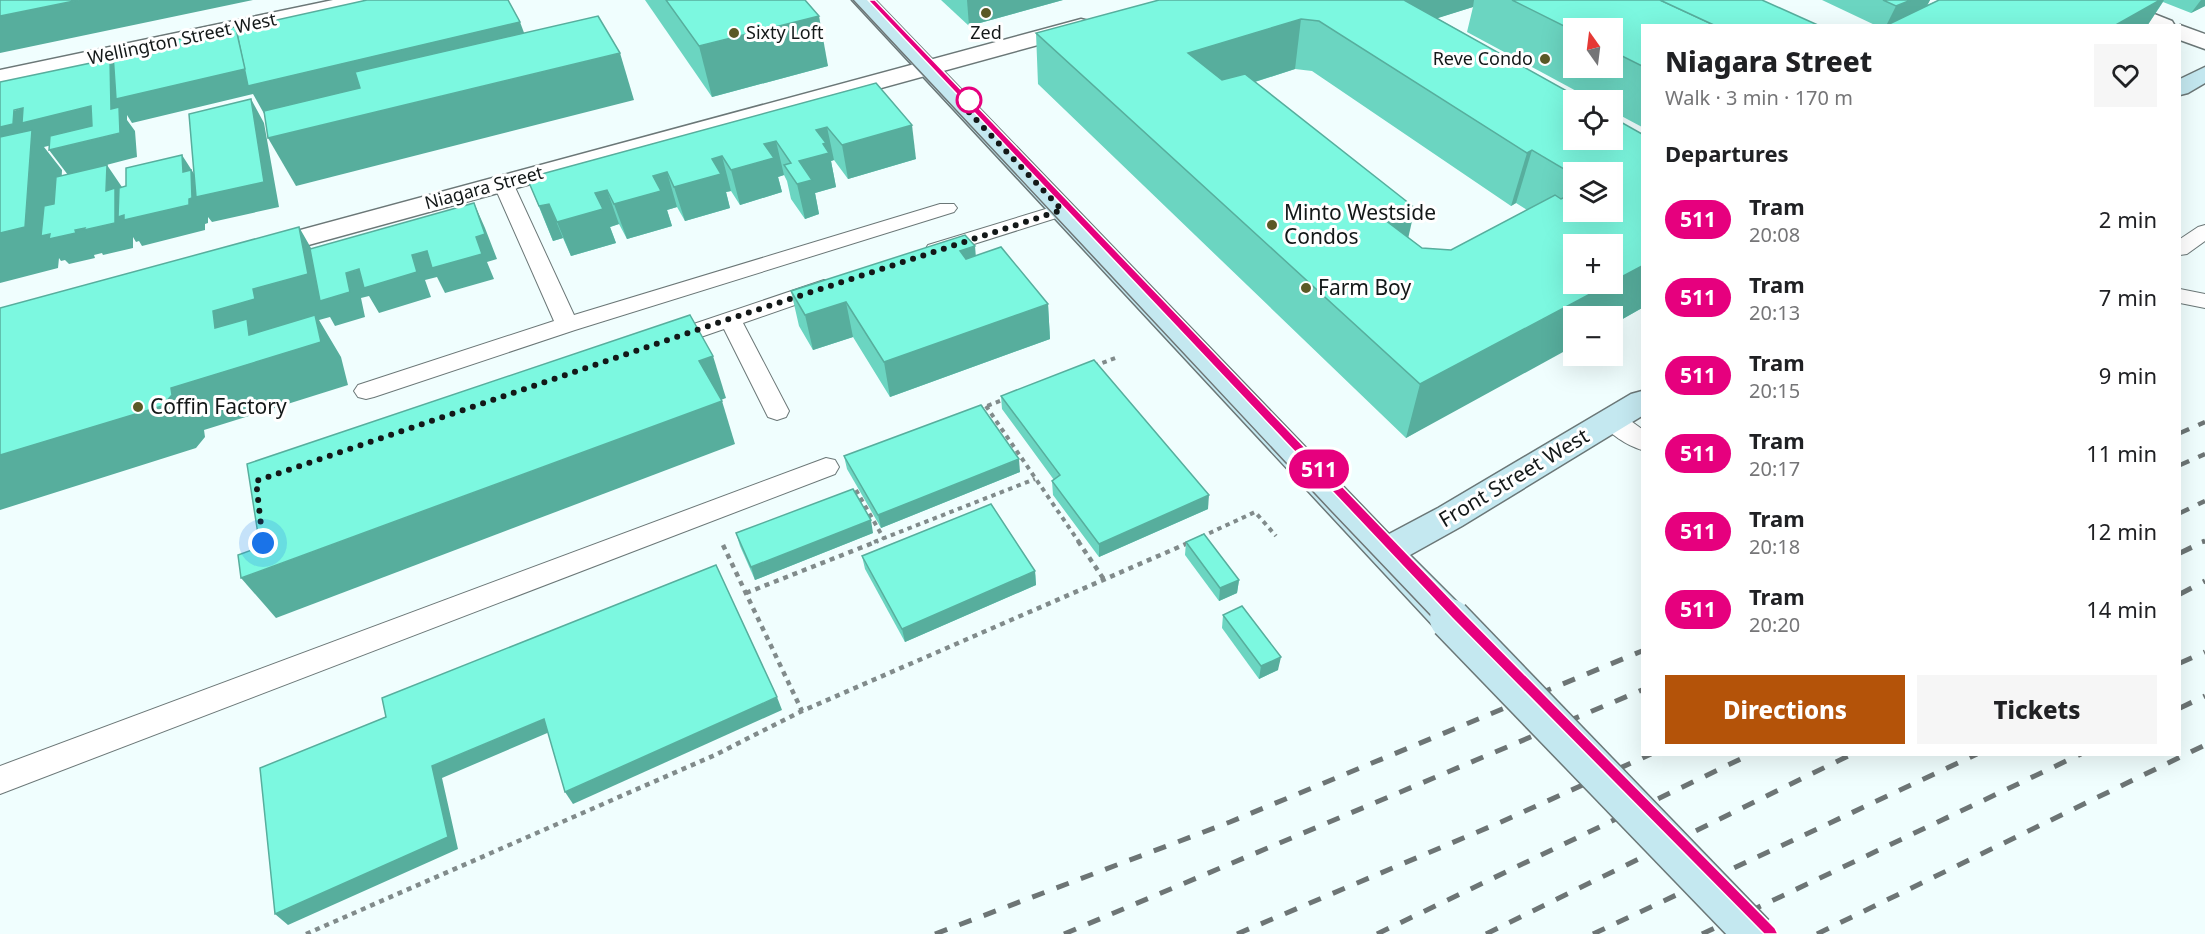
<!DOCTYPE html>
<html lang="en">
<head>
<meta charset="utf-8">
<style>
	:root { --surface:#fff; --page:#f6f6f6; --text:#202124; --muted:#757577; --accent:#b45309 }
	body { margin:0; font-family:"Noto Sans",sans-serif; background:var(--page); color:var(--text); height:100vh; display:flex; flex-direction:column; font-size:22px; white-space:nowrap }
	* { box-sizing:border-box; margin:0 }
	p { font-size:20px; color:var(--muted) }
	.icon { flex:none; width:33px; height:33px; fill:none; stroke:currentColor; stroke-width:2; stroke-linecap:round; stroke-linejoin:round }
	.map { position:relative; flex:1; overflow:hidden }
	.details { position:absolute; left:1641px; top:24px; width:540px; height:732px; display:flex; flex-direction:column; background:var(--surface); border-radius:0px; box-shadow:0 6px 24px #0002 }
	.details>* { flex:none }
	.badge { padding:0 12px; border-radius:20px; font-size:21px; line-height:39px }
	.needle { width:39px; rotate:346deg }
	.tools { position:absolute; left:1563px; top:18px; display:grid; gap:12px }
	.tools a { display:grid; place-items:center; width:60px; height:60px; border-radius:0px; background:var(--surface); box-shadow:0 6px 24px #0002; font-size:30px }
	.you { position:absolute; width:30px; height:30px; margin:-15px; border:4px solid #fff; border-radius:50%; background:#1a73e8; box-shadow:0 0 0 9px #1a73e833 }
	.map>.badge { position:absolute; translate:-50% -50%; box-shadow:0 0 0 3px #fff }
	h2 { padding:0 24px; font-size:22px; line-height:54px }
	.round { display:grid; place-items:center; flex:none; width:63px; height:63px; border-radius:0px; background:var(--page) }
	.headline { display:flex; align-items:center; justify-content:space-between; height:102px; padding:0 24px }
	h1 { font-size:28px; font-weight:800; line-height:45px }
	.primary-button { display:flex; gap:12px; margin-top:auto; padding:12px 24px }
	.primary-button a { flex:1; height:69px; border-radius:0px; background:var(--accent); color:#fff; font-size:24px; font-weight:800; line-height:69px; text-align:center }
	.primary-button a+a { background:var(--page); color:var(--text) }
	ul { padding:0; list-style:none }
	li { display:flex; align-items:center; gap:18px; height:78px; padding:0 24px }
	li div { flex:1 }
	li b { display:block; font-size:22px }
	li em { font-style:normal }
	li .badge { min-width:66px; font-weight:700; text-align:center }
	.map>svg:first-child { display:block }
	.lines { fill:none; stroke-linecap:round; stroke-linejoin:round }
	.service-casing { stroke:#6b7777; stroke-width:2 }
	.minor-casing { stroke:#6b7777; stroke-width:3 }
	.tertiary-casing { stroke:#6b7777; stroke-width:3 }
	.secondary-casing { stroke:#6b7777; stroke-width:3 }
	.path-far1 { stroke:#818b8b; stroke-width:4; stroke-dasharray:4.5 4.5; stroke-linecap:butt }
	.path { stroke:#818b8b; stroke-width:4.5; stroke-dasharray:5 5; stroke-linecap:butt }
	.service { fill:#fff; fill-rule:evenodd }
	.minor { fill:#fff; fill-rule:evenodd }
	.tertiary { fill:#fff; fill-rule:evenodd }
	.secondary { fill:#c4e8f0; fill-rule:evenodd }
	.tram { stroke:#6d7575; stroke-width:1.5 }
	.rail-far1 { stroke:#6d7575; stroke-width:4.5; stroke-dasharray:10 10; stroke-linecap:butt }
	.rail { stroke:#6d7575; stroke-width:5; stroke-dasharray:13 13; stroke-linecap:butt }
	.secondary-bridge-casing { stroke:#6b7777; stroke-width:43; stroke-linecap:butt }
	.secondary-bridge { stroke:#c4e8f0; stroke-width:40 }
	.wall { fill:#6bd5c1; fill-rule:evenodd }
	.shaded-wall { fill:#57ae9d }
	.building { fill:#7cf8e0; stroke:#57ae9d; stroke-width:1.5; fill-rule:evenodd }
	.line { fill:#e6007e; stroke:#fff; stroke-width:1.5 }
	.walk { stroke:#131818; stroke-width:6; stroke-dasharray:0 10.8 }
	.poi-dot { fill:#5b5926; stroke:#fff; stroke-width:2 }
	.stop-dot { fill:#fff; stroke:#e6007e; stroke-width:3 }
	.labels { text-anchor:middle; stroke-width:6; stroke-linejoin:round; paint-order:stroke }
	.far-poi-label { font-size:18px; fill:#131818; stroke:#fff; text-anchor:start }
	.far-street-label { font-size:18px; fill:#131818; stroke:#fff }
	.poi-label { font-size:21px; fill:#131818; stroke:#fff; text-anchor:start }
	.street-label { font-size:21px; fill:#131818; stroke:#fff }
</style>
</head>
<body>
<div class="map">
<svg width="2205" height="934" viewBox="0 0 2205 934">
	<rect width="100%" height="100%" fill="#f0fefe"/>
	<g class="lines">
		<defs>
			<g id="service">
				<path d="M 503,177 L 510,179 L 513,183 L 574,315 L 940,204 L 954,204 L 957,208 L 954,212 L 575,330 L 374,397 L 366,399 L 358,397 L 354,391 L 358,385 L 554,321 L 493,183 L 496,179 Z"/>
				<path d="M 1062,204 L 1069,206 L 1072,210 L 1069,214 L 936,256 L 928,255 L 925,250 L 928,245 Z"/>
				<path d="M 2205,225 L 2205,241 L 2187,254 L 2180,255 L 2180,239 L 2198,227 Z"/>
				<path d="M 824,280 L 832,282 L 835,287 L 832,292 L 743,323 L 789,411 L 786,417 L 777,420 L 768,417 L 724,329 L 666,349 L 658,346 L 654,341 L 658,336 Z"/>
				<path d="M 2180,289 L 2205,294 L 2205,308 L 2180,303 Z"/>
				<path d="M 1612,411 L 1621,414 L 1642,429 L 1642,450 C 1628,446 1607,433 1600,420 L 1603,414 Z"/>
				<path d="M 826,458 L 835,460 L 839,467 L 835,474 L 0,794 L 0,766 Z"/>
			</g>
			<g id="minor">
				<path d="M 333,0 L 374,0 L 370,4 L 363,6 L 0,84 L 0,70 Z"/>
				<path d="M 1081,19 L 1089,21 L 1092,26 L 1089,31 L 272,255 L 262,257 L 252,255 L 248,249 L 252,243 Z"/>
			</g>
			<g id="tertiary">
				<path d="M 2090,0 L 2119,0 L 2172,21 L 2175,26 L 2144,26 L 2094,4 Z"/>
				<path d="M 2180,25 L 2205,34 L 2205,49 L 2180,40 Z"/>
			</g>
			<g id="secondary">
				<path d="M 852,0 L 875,0 L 1389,534 L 1438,508 L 1631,394 L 1642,391 L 1642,416 L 1462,526 L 1410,555 L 1463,608 L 1468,619 L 1463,630 L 1450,634 L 1437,630 Z"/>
				<path d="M 2205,67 L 2205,83 L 2188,93 L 2180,95 L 2180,79 Z"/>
			</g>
		</defs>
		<!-- service casing -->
		<use href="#service" class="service-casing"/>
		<!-- minor casing -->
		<use href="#minor" class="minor-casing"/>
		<!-- tertiary casing -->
		<use href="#tertiary" class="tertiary-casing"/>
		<!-- secondary casing -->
		<use href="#secondary" class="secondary-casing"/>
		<!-- path-far1 -->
		<g class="path-far1">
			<path d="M 1094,366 L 1118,357"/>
			<path d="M 986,406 L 1079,542"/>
			<path d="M 979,409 L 1005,399"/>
			<path d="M 856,490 L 884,539"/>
			<path d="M 1201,537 L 1255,512 L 1276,536"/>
			<path d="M 874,542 L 1035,479"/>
		</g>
		<!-- path -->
		<g class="path">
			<path d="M 1078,541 L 1105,581"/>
			<path d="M 723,545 L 802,711"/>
			<path d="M 746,593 L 878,541"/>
			<path d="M 306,934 L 715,755 L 802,711 L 1188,543"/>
		</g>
		<!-- service -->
		<use href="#service" class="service"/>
		<!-- minor -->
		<use href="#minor" class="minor"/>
		<!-- tertiary -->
		<use href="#tertiary" class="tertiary"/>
		<!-- secondary -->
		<use href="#secondary" class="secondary"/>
		<!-- tram -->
		<g class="tram">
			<path d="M 853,0 L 1330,510 L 1734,934"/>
			<path d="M 872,0 L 1457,615 L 1770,934"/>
		</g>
		<!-- rail-far1 -->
		<g class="rail-far1">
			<path d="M 2180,433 L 2205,422"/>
			<path d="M 2180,465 L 2205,454"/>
			<path d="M 2180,513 L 2205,501"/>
			<path d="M 2202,542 L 2205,541"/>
		</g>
		<!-- rail -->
		<g class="rail">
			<path d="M 2180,553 L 2205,541"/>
			<path d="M 2180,594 L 2205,581"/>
			<path d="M 2180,663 L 2205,652"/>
			<path d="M 2180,708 L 2205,696"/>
			<path d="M 935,934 L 1230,822 L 1642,651"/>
			<path d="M 1064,934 L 1642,690"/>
			<path d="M 1237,934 L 1501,822 L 1651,754"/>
			<path d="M 1377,934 L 1751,754"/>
			<path d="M 1486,934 L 1852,754"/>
			<path d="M 1593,934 L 1977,754"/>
			<path d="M 1702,934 L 2081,754"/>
			<path d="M 1817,934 L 2205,745"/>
		</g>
		<defs>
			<path id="secondary-bridge" d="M 1450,619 L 1754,934"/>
		</defs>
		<!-- secondary-bridge casing -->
		<use href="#secondary-bridge" class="secondary-bridge-casing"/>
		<!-- secondary-bridge -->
		<use href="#secondary-bridge" class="secondary-bridge"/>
	</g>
	<!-- wall -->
	<g class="wall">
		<path d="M 645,0 L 805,0 L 828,66 L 712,97 Z"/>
		<path d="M 941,0 L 1063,0 L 969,26 Z"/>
		<path d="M 1159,0 L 1762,0 L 1642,26 L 1642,127 L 1612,111 L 1612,100 L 1593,100 L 1467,32 L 1473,7 L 1437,18 L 1642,134 L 1642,308 L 1612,325 L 1612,316 L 1406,438 L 1038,84 L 1036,33 ZM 1574,28 L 1612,28 L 1612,68 L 1574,68 ZM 1295,69 L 1312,71 L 1511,206 L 1516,203 L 1527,210 L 1451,250 L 1422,248 L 1408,237 L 1255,82 ZM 1574,172 L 1612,172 L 1574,212 Z"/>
		<path d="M 1822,0 L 1930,0 L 1927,5 L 1939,0 L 2205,0 L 2205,6 L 2191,13 L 2163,2 L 2147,26 L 1877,26 Z"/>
		<path d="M 876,83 L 916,159 L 848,179 L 834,160 L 831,161 L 836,187 L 815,193 L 819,214 L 805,219 L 791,199 L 787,181 L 784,175 L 778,177 L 782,192 L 740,205 L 731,191 L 726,192 L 730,208 L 685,221 L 677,207 L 667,210 L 672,226 L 627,239 L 619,224 L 610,227 L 616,243 L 571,256 L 563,238 L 553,241 L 527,178 Z"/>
		<path d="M 975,256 L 1048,304 L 1050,339 L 890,397 L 853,337 L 813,350 L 799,326 L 791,291 Z"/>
		<path d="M 1001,396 L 1208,509 L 1099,557 L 1053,495 L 1052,481 L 1054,480 L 1002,409 Z"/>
		<path d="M 844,456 L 1020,472 L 881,528 L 847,469 Z"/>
		<path d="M 736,533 L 873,533 L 755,580 L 740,546 Z"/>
		<path d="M 1186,542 L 1239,580 L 1237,593 L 1219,601 L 1185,555 Z"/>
		<path d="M 862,556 L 1035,571 L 1036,585 L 905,642 L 865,569 Z"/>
		<path d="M 1223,615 L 1278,670 L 1259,679 L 1222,628 Z"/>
	</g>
	<!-- shaded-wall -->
	<g class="shaded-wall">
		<path d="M 79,0 L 253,0 L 0,53 L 0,16 Z"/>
		<path d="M 967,0 L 1063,0 L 969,26 Z"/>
		<path d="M 1381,0 L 1474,0 L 1473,7 L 1375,38 Z"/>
		<path d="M 1911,0 L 1930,0 L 1923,14 L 1886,26 L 1896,6 Z"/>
		<path d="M 2160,0 L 2164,0 L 2147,26 L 2114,26 Z"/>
		<path d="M 2201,0 L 2205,0 L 2205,6 L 2191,13 Z"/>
		<path d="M 819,16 L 828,66 L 712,97 L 699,46 Z"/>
		<path d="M 1301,19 L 1295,69 L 1185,104 L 1188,53 Z"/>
		<path d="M 520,22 L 532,54 L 267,119 L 253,94 L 132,123 L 127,115 L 127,120 L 135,131 L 137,157 L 68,175 L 49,150 L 120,133 L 111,109 L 110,59 L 126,82 L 239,26 L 252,50 Z"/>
		<path d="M 620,53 L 634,100 L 296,186 L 268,138 Z"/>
		<path d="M 251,99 L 264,123 L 279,207 L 212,222 L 208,217 L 208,223 L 205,224 L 205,230 L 142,246 L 139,241 L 136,242 L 133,237 L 133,248 L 103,255 L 102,253 L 94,255 L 95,258 L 69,264 L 65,260 L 61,261 L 59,258 L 58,268 L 0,283 L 0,115 L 23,108 L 91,106 L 108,131 L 44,147 L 62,170 L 59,237 L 75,230 L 106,191 L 107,165 L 124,190 L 183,172 L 182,155 L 198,180 Z"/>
		<path d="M 912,125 L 916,159 L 848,179 L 842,145 Z"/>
		<path d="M 827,127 L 834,160 L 831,161 L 836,187 L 815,193 L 819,214 L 805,219 L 797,184 L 799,161 L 816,130 Z"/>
		<path d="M 776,141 L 784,175 L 778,177 L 782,192 L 740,205 L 731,170 L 764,144 Z"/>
		<path d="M 1532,150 L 1516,203 L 1511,206 L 1527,153 Z"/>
		<path d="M 722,156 L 731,191 L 726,192 L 730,208 L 685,221 L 674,187 L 712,159 Z"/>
		<path d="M 667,172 L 677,207 L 667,210 L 672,226 L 627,239 L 614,204 L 653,176 Z"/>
		<path d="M 607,190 L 619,224 L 610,227 L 616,243 L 571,256 L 557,222 L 595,193 Z"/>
		<path d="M 474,203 L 485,228 L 497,259 L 487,262 L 494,279 L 445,293 L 437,277 L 425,280 L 431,297 L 379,313 L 369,296 L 361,298 L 365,317 L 335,326 L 330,317 L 319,320 L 341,357 L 348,385 L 204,430 L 205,437 L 196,448 L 0,510 L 0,455 L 171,388 L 215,328 L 213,311 L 253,289 L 299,227 L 323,269 L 346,273 L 476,237 Z"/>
		<path d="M 549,204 L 563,238 L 553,241 L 539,206 Z"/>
		<path d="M 1415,208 L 1403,261 L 1385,220 Z"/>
		<path d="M 975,246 L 978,281 L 960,251 Z"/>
		<path d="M 1642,266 L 1642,308 L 1612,325 L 1612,316 L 1574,316 L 1574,346 L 1406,438 L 1420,384 L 1609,284 L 1612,284 L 1612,282 Z"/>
		<path d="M 846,302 L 853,337 L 813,350 L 805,315 Z"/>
		<path d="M 1048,304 L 1050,339 L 890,397 L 884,362 Z"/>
		<path d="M 713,356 L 726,398 L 713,403 L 699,361 Z"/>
		<path d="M 722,401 L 735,444 L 276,618 L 241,578 Z"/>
		<path d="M 1019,459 L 1020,472 L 881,528 L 878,515 Z"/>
		<path d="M 1209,495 L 1208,509 L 1099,557 L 1099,544 Z"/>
		<path d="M 871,520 L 873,533 L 755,580 L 751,567 Z"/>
		<path d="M 1035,571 L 1036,585 L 905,642 L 902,629 Z"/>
		<path d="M 1239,580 L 1237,593 L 1219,601 L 1220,588 Z"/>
		<path d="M 1281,657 L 1278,670 L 1259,679 L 1261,666 Z"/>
		<path d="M 777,697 L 782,710 L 573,804 L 565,792 Z"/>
		<path d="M 544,719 L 552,731 L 442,778 L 458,849 L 288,925 L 275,914 L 432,766 Z"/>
	</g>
	<!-- building -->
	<g class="building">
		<path d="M 0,0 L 79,0 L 0,16 Z"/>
		<path d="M 367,0 L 508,0 L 520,22 L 248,86 L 236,29 Z"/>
		<path d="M 666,0 L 805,0 L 819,16 L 699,46 Z"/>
		<path d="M 1159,0 L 1404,0 L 1583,100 L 1574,100 L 1574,140 L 1612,140 L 1612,117 L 1642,134 L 1642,266 L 1612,282 L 1612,244 L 1574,244 L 1574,284 L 1609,284 L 1420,384 L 1036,33 ZM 1301,19 L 1319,21 L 1527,153 L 1532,150 L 1574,175 L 1574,172 L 1612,172 L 1612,212 L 1574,212 L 1574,193 L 1561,199 L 1555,195 L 1451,250 L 1422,248 L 1385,220 L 1415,208 L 1245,74 L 1222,80 L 1188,53 Z"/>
		<path d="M 1512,0 L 1660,0 L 1716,26 L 1642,26 L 1642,66 L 1612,51 L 1612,28 L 1574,28 L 1574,31 Z"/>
		<path d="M 1660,0 L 1762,0 L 1820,26 L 1716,26 Z"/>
		<path d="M 1883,0 L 1911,0 L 1896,6 Z"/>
		<path d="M 1939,0 L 2160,0 L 2114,26 L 1885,26 Z"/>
		<path d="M 598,16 L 620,53 L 268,138 L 264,111 L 360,88 L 355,72 Z"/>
		<path d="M 239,26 L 239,28 L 236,29 L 245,69 L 116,99 L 113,54 Z"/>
		<path d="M 110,59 L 111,109 L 119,107 L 120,133 L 49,150 L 50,136 L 92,126 L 91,106 L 22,123 L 23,108 L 14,110 L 13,124 L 0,127 L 0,82 Z"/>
		<path d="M 876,83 L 912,125 L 842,145 L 827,127 L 816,130 L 826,143 L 823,144 L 829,153 L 799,161 L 812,180 L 797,184 L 784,165 L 791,163 L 776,141 L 764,144 L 774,158 L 731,170 L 722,156 L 712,159 L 721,174 L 674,187 L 667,172 L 653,176 L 661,191 L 614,204 L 607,190 L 595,193 L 603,209 L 557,222 L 549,204 L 539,206 L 527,178 Z"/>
		<path d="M 251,99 L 264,182 L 196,197 L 189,114 Z"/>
		<path d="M 32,130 L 25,227 L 0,233 L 0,137 Z"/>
		<path d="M 182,155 L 183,172 L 191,170 L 192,198 L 189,199 L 189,205 L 124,220 L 124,215 L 118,217 L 119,188 L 126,186 L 126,168 Z"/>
		<path d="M 107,165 L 106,191 L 115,188 L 115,223 L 84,230 L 85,228 L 75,230 L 76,233 L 49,239 L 50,234 L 41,236 L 44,206 L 54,204 L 56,177 Z"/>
		<path d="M 474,203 L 485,234 L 476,237 L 482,254 L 432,268 L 427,251 L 412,255 L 417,272 L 364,288 L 359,269 L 346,273 L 350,292 L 320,301 L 310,249 Z"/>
		<path d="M 299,227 L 308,274 L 253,289 L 255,299 L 213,311 L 215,328 L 247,319 L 249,335 L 315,315 L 321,342 L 171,388 L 172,395 L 162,406 L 0,455 L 0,308 Z"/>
		<path d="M 965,235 L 975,246 L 960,251 L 966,259 L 1001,247 L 1048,304 L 884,362 L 846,302 L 805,315 L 791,291 Z"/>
		<path d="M 690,315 L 713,356 L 699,361 L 722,401 L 241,578 L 238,555 L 260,547 L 247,464 Z"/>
		<path d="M 1094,360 L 1209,495 L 1099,544 L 1052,481 L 1060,475 L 1001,396 Z"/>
		<path d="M 981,405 L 1019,459 L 878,515 L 844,456 Z"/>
		<path d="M 853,489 L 871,520 L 751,567 L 736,533 Z"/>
		<path d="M 991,504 L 1035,571 L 902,629 L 862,556 Z"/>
		<path d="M 1204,534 L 1239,580 L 1220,588 L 1186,542 Z"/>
		<path d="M 716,565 L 777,697 L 565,792 L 544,719 L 432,766 L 448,837 L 275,914 L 260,768 L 386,717 L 382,698 Z"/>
		<path d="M 1242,606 L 1281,657 L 1261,666 L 1223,615 Z"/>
	</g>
	<!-- line -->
	<path class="line" d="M 868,0 L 875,0 L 1462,611 L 1775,928 L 1778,934 L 1764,934 L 1452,618 Z"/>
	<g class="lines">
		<!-- walk -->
		<path class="walk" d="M 263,543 L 256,481 L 729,319 L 1062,210 L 965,108 L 969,100"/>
	</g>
	<!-- markers -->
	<g class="poi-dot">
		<circle cx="986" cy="13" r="6"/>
		<circle cx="734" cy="33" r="6"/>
		<circle cx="1545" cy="59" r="6"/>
		<circle cx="1272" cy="225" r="6"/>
		<circle cx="1306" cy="288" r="6"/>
		<circle cx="138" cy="407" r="6"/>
	</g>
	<circle class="stop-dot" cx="969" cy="100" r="12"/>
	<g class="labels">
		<!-- far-poi labels -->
		<g class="far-poi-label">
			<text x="746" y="39">Sixty Loft</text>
			<text x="986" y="39" text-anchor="middle">Zed</text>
			<text x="1533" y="65" text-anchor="end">Reve Condo</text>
		</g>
		<!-- far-street labels -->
		<g class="far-street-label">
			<text transform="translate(182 39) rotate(-12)" y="6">Wellington Street West</text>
			<text transform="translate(484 188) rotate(-15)" y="6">Niagara Street</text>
		</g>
		<!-- poi labels -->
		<g class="poi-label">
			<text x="1284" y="220">Minto Westside<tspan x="1284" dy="24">Condos</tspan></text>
			<text x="1318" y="295">Farm Boy</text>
			<text x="150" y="414">Coffin Factory</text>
		</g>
		<!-- street labels -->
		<g class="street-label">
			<text transform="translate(1514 478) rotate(-31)" y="7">Front Street West</text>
		</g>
	</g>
</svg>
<div class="tools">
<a><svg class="needle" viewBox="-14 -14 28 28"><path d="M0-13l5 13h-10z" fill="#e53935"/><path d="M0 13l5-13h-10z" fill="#757577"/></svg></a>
<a><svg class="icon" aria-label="locate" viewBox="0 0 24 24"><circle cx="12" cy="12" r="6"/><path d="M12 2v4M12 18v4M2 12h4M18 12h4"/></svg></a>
<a><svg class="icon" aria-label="layers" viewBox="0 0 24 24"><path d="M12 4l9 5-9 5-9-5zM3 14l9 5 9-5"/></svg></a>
<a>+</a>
<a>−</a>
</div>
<div class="you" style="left:263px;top:543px"></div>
<b class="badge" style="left:1319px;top:469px;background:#e6007e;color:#fff">511</b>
<section class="details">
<div class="headline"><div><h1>Niagara Street</h1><p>Walk · 3 min · 170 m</p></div><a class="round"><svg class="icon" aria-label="heart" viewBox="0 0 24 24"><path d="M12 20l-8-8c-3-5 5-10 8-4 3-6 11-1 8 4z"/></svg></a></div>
<h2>Departures</h2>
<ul>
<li><span class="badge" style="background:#e6007e;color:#fff">511</span><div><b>Tram</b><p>20:08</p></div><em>2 min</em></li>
<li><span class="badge" style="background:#e6007e;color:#fff">511</span><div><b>Tram</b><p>20:13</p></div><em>7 min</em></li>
<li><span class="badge" style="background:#e6007e;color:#fff">511</span><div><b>Tram</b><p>20:15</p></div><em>9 min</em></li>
<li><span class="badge" style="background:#e6007e;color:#fff">511</span><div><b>Tram</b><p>20:17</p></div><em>11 min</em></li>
<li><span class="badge" style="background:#e6007e;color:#fff">511</span><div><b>Tram</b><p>20:18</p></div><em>12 min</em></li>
<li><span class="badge" style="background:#e6007e;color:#fff">511</span><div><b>Tram</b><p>20:20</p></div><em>14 min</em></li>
</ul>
<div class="primary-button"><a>Directions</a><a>Tickets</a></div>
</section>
</div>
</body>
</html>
